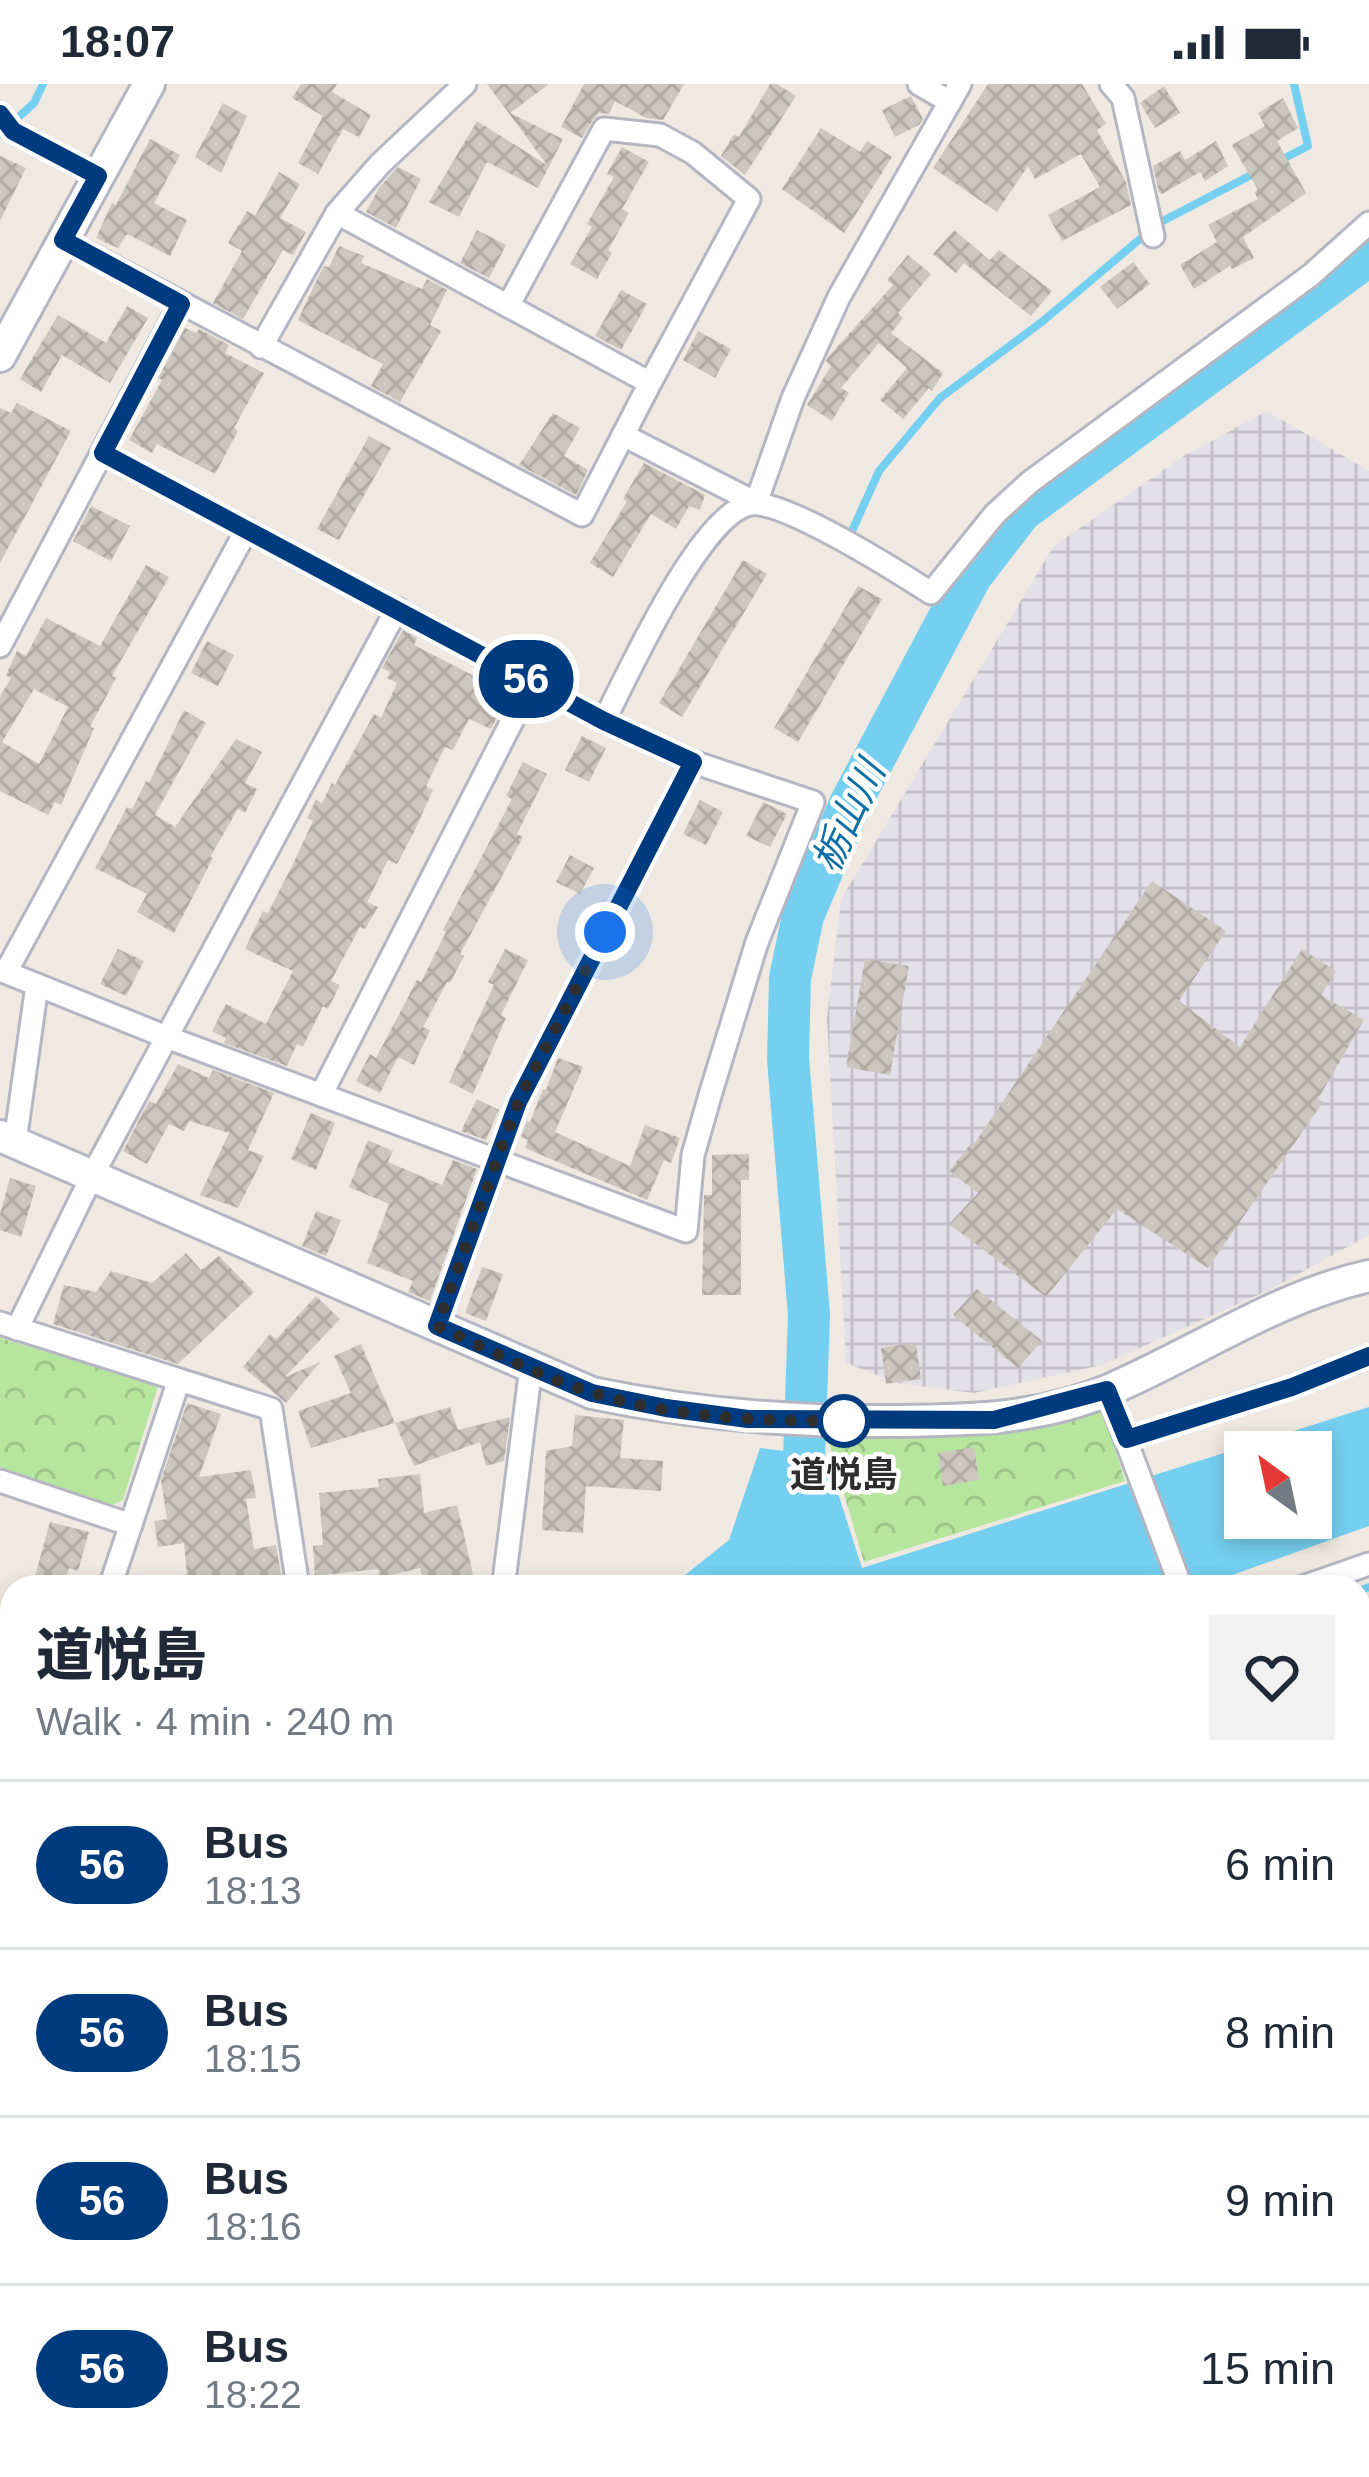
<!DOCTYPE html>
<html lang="en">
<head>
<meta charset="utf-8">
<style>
	:root { --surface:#fff; --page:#f2f2f3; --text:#1f2937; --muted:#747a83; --line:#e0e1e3 }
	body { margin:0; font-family:Arial,"Noto Sans JP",sans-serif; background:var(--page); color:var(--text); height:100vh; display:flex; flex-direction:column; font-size:45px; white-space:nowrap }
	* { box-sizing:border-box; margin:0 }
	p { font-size:39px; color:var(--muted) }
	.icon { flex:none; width:66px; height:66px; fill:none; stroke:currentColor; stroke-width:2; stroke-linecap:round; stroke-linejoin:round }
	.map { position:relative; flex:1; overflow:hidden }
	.sheet { position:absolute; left:0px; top:1491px; width:1371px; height:903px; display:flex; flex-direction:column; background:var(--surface); border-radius:36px 36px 0 0; box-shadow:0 6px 18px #0003 }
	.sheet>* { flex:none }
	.badge { padding:0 24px; border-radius:39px; font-size:42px; line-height:78px }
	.needle { width:78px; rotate:327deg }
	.fabs { position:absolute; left:1224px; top:1347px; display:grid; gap:24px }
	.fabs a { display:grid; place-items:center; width:108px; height:108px; border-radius:0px; background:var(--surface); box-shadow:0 6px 18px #0003; font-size:60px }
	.you { position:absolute; width:60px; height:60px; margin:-30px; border:9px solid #fff; border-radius:50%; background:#1a73e8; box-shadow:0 0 0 18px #1a73e833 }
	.map>.badge { position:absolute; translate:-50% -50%; box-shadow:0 0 0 6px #fff }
	.round { display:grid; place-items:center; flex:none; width:126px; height:126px; border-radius:0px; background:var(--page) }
	.summary { display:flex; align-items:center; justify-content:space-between; height:204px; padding:0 36px }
	h1 { font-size:57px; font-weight:800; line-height:90px }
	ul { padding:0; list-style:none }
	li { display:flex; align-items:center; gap:36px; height:168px; padding:0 36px; border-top:3px solid var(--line) }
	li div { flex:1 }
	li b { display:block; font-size:45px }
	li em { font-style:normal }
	li .badge { min-width:132px; font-weight:700; text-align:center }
	.status { display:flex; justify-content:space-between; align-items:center; height:84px; padding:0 60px; background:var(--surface); direction:ltr }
	.status svg { height:33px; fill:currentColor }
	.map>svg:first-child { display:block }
	.industrial { fill:url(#industrial-grid) }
	.park { fill:url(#park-crowns) }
	.water { fill:#75cff0; fill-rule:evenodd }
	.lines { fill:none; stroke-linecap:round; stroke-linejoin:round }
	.stream { stroke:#75cff0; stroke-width:8 }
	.river { stroke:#75cff0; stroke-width:42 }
	.building { fill:url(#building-cross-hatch); fill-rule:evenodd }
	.street-casing { stroke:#b4b7c1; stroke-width:27 }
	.secondary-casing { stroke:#b4b7c1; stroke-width:36 }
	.primary-casing { stroke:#c9c9c9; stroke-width:39 }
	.street { stroke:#fff; stroke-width:21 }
	.secondary { stroke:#fff; stroke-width:30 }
	.primary { stroke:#f2d163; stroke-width:33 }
	.line-casing { stroke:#fff; stroke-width:27 }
	.line { stroke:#003b80; stroke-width:18 }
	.walk { stroke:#2e2e2e; stroke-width:12; stroke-dasharray:0 21.6 }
	.stop-dot { fill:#fff; stroke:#003b80; stroke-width:6 }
	.labels { text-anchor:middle; stroke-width:9; stroke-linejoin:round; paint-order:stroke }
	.stop-label { font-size:36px; font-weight:bold; fill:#2e2e2e; stroke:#fff }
	.water-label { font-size:39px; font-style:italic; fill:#0d6fa3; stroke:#fff }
</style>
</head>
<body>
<div class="status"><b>18:07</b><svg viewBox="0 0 49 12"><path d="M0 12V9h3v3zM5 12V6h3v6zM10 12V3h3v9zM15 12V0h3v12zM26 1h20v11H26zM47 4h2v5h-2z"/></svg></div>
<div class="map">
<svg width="1369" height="2393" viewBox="0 0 1369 2393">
	<defs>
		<pattern id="industrial-grid" width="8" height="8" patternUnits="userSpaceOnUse" patternTransform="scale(3)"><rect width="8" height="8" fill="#e3e1e8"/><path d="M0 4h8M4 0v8" fill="none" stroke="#c3c1c7"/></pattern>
		<pattern id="park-crowns" width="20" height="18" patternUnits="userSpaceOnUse" patternTransform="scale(3)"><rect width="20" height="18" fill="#b6e59e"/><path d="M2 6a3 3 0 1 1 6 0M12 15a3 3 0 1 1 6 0" fill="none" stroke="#9dc588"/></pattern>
		<pattern id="building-cross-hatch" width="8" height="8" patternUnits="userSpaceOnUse" patternTransform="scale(3)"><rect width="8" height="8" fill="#cbc7bf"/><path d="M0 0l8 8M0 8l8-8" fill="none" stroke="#afaba4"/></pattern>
	</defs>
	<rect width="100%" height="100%" fill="#efe9e1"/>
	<!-- industrial -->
	<path class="industrial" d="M 1267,327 L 1369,387 L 1369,1151 L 1273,1204 L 1102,1281 L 974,1309 L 897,1299 L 846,1279 L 827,934 L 841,815 L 1054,462 L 1182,373 Z"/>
	<!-- park -->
	<g class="park">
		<path d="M 0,1254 L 158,1302 L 123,1416 L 112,1421 L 0,1383 Z"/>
		<path d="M 1102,1323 L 1125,1397 L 864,1478 L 828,1356 L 978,1351 Z"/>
	</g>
	<!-- water -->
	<path class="water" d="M 1369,1323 L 1369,1442 L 1199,1503 L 670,1503 L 729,1456 L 760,1364 L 826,1372 L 862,1484 ZM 1245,1368 L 1311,1368 L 1311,1434 L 1245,1434 Z"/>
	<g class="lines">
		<!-- stream -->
		<g class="stream">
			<path d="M 0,50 L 34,19 L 43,0"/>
			<path d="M 1279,77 L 1308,62 L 1294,0"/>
			<path d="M 852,447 L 879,387 L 940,314 L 1043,237 L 1159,139 L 1255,89"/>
			<path d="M 1359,1507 L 1369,1503"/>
			<path d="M 317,2393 L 325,2382"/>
		</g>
		<!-- river -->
		<path class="river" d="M 812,1503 L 802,1432 L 809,1231 L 788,975 L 790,894 L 803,832 L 850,720 L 971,492 L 1021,427 L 1369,171"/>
	</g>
	<!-- building -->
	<g class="building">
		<path d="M 301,0 L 337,0 L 332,8 L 371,31 L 359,53 L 343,45 L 318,90 L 298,79 L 323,32 L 292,14 Z"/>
		<path d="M 487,0 L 549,0 L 510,29 L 563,55 L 538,104 L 487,78 L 459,133 L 429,118 L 477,37 L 547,81 Z"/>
		<path d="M 584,0 L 684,0 L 663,36 L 646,34 L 615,17 L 609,30 L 599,29 L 592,37 L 582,54 L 561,43 Z"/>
		<path d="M 770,0 L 777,0 L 796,12 L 745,91 L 721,72 L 734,50 L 739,53 Z"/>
		<path d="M 988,0 L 1082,0 L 1106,40 L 1097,46 L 1126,98 L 1131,121 L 1062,157 L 1048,131 L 1100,103 L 1081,70 L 1035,95 L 1028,82 L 997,128 L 933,84 Z"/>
		<path d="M 1164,2 L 1180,29 L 1155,44 L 1140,19 Z"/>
		<path d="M 911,12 L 923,35 L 919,41 L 895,53 L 882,26 Z"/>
		<path d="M 1283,14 L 1298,44 L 1277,57 L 1306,109 L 1243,153 L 1254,174 L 1232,185 L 1230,182 L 1194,205 L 1180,181 L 1217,158 L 1208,141 L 1258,115 L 1254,108 L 1258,106 L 1232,61 L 1265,42 L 1258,29 Z"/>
		<path d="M 223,19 L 247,32 L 221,89 L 195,73 Z"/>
		<path d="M 821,44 L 860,68 L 867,57 L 892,73 L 844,149 L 782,105 Z"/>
		<path d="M 150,55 L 180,71 L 154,119 L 187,136 L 170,172 L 127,150 L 118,164 L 96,154 L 112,119 L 116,121 Z"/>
		<path d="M 1216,57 L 1228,82 L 1205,97 L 1200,88 L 1162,110 L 1159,108 L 1153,82 L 1180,67 L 1185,76 Z"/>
		<path d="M 622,63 L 649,78 L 622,125 L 629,129 L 608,166 L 612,169 L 597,195 L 570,180 L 592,143 L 587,140 L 614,93 L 607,90 Z"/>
		<path d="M 0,72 L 26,84 L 0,137 Z"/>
		<path d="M 398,83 L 421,95 L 396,144 L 366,128 L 379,104 Z"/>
		<path d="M 279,88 L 300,100 L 280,134 L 306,148 L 293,171 L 283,166 L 243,235 L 213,219 L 242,167 L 228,159 L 247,127 L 255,132 Z"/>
		<path d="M 477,146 L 506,161 L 489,194 L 460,179 Z"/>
		<path d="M 954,146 L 990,176 L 999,166 L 1052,207 L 1031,232 L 964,179 L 956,189 L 933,170 Z"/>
		<path d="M 339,162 L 364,172 L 361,179 L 422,205 L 427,195 L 447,206 L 430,241 L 441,247 L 400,318 L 371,302 L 383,280 L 298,236 L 318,193 L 324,182 L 329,183 Z"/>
		<path d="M 908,171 L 931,190 L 898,229 L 903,234 L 891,249 L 943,289 L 932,307 L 929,304 L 903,335 L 880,316 L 907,284 L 879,259 L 841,304 L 849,309 L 832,337 L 807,321 L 831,282 L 826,277 L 828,273 L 893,201 L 887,196 Z"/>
		<path d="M 1133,178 L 1150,200 L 1117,225 L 1100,203 Z"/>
		<path d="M 621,206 L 647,220 L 621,266 L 595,252 Z"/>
		<path d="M 127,222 L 148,234 L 110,299 L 62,271 L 41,308 L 20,295 L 58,231 L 106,259 Z"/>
		<path d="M 185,244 L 196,249 L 199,245 L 229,261 L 225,269 L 264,289 L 234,344 L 238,347 L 215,390 L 157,360 L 152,369 L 129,356 L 162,296 L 158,294 Z"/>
		<path d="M 698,247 L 731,265 L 715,294 L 683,276 Z"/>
		<path d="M 17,319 L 71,347 L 0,479 L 0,324 L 11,329 Z"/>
		<path d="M 553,329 L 580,344 L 564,372 L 588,386 L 576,411 L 519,381 Z"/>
		<path d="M 369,352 L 391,364 L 339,456 L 317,445 Z"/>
		<path d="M 644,379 L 705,411 L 700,426 L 689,422 L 676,445 L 651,430 L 613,493 L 590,479 L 627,417 L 623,415 Z"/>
		<path d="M 91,422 L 130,442 L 111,477 L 73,457 Z"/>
		<path d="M 743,476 L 767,490 L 682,633 L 659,619 Z"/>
		<path d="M 146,481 L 169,493 L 112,592 L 116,594 L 90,643 L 94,644 L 61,721 L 55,718 L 48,731 L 0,707 L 0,612 L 11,594 L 6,591 L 17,567 L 26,572 L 46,534 L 100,562 ZM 34,605 L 68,623 L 39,680 L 2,658 Z"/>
		<path d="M 858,502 L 882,515 L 798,658 L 774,644 Z"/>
		<path d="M 403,546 L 417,554 L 414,561 L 509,610 L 491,645 L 469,635 L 453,666 L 445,663 L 426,702 L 433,706 L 414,748 L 397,780 L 388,776 L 367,818 L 378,823 L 365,845 L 360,843 L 331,897 L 340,901 L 328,925 L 323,922 L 303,963 L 297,960 L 287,982 L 224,959 L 226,954 L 212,947 L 226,920 L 266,940 L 293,887 L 245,865 L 263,827 L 268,829 L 293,780 L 313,737 L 307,734 L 316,716 L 322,719 L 332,699 L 335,701 L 374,630 L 381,634 L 397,599 L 387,594 L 390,588 L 382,584 Z"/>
		<path d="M 207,557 L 234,571 L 218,602 L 191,589 Z"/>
		<path d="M 184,626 L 206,639 L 155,731 L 175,743 L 236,655 L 262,668 L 245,699 L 257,705 L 245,729 L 238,725 L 210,773 L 213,774 L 174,849 L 137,828 L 147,810 L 95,784 L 127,723 L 132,725 L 146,697 L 149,699 Z"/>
		<path d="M 582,652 L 606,664 L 589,698 L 565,686 Z"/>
		<path d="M 523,678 L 547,690 L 517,750 L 523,753 L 460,870 L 464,872 L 450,899 L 447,898 L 423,943 L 430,946 L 414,981 L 398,973 L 380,1009 L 356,997 L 370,970 L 376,974 L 417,896 L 421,898 L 446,848 L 443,846 L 512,715 L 506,712 Z"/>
		<path d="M 700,716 L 723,728 L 706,761 L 683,750 Z"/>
		<path d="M 763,718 L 787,730 L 770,763 L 746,752 Z"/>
		<path d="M 570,771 L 594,784 L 580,810 L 556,798 Z"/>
		<path d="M 1152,797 L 1226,847 L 1179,917 L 1240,963 L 1302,865 L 1336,887 L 1321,911 L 1364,936 L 1318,1015 L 1323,1018 L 1208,1184 L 1117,1125 L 1046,1213 L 949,1140 L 978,1109 L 949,1087 L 972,1058 L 974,1060 Z"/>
		<path d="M 118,865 L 144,877 L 126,912 L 100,900 Z"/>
		<path d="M 505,865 L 528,876 L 501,931 L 506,934 L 473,1010 L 449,998 L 494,901 L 488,898 Z"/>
		<path d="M 865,875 L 909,882 L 890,991 L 846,983 Z"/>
		<path d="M 558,974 L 583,983 L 555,1048 L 630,1082 L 645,1041 L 680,1054 L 671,1079 L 664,1076 L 647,1116 L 525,1064 L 528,1056 L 521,1053 L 527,1037 L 530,1038 L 543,1005 L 546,1006 Z"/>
		<path d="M 178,980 L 209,994 L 213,986 L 274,1009 L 248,1066 L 264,1072 L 238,1124 L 200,1111 L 229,1049 L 189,1037 L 184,1047 L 169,1040 L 147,1080 L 123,1067 L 149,1017 L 156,1020 Z"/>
		<path d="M 477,1015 L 499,1026 L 486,1056 L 461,1047 Z"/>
		<path d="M 311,1029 L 335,1039 L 316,1086 L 291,1075 Z"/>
		<path d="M 368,1056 L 393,1067 L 388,1078 L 442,1101 L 453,1076 L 477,1085 L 430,1217 L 408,1208 L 413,1197 L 367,1179 L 389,1120 L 349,1103 Z"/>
		<path d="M 749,1070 L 749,1096 L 741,1096 L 741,1211 L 702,1211 L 704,1116 L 704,1111 L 712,1111 L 712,1071 Z"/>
		<path d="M 10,1094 L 36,1102 L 21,1153 L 0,1146 L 0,1130 Z"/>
		<path d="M 316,1127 L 341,1136 L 326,1172 L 302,1162 Z"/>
		<path d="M 186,1169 L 201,1186 L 219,1172 L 254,1208 L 178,1280 L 53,1240 L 64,1201 L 96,1208 L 111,1187 L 152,1199 Z"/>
		<path d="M 482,1183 L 503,1190 L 486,1237 L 465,1229 Z"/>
		<path d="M 977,1205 L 1042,1257 L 1018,1284 L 953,1231 Z"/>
		<path d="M 316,1212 L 340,1235 L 285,1293 L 320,1278 L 286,1319 L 243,1283 L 270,1250 L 276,1255 Z"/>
		<path d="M 916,1259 L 921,1295 L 886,1300 L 881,1264 Z"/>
		<path d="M 361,1260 L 395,1339 L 311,1364 L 298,1327 L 351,1309 L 334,1272 Z"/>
		<path d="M 187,1319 L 221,1330 L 199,1393 L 251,1386 L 256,1414 L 246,1415 L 254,1465 L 276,1461 L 283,1503 L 244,1503 L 244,1498 L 188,1503 L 184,1459 L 158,1463 L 154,1437 L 167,1435 L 161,1396 Z"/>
		<path d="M 450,1323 L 458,1346 L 510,1333 L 504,1377 L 486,1382 L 480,1358 L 414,1382 L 395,1339 Z"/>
		<path d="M 575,1331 L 624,1336 L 620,1374 L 663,1377 L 661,1407 L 586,1402 L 583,1449 L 542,1446 L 546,1367 L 572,1362 Z"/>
		<path d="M 974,1363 L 979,1396 L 943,1402 L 938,1369 Z"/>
		<path d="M 420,1390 L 424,1429 L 457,1421 L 476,1503 L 424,1503 L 420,1484 L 380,1494 L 378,1485 L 315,1492 L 313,1462 L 323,1461 L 319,1409 L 379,1403 L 378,1395 Z"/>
		<path d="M 50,1438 L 89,1448 L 78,1487 L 69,1484 L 64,1503 L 32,1503 Z"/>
	</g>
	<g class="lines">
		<defs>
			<g id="street">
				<path d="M 919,0 L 950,18"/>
				<path d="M 1111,0 L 1123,14 L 1153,152"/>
				<path d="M 0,30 L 13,47 L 98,92"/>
				<path d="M 63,156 L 582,431 L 650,299 L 337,129"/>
				<path d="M 508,222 L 604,45 L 660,51 L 693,69 L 749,115 L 650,299"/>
				<path d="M 261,263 L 337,129 L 380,80 L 465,0"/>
				<path d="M 623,351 L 756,419 L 793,314 L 839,213 L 960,0"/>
				<path d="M 0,562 L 181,219"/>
				<path d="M 604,637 C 628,590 701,428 751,420 C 785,416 900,489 931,509 L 995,430 L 1030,398 L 1311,191 L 1369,139"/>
				<path d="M 0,886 L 169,954 L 686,1147 L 693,1071 L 711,1008 L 757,858 L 813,718 L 693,678 L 604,637 L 103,369"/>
				<path d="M 6,888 L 247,445"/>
				<path d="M 321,1011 L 532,598"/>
				<path d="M 15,1058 L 37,901"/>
				<path d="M 0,1239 L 271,1325 L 298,1503"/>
				<path d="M 437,1242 L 518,1018 L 693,678"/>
				<path d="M 17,1245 L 92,1092 L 397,525"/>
				<path d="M 1107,1306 L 1181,1503"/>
				<path d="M 1127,1355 L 1291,1303 L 1369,1272"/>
				<path d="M 0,1397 L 131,1441"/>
				<path d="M 504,1497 L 531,1283"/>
				<path d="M 110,1503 L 179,1296"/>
				<path d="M 1303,1503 L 1369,1480"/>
				<path d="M 0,1579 L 12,1585"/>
				<path d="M 1359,1640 L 1369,1646"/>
				<path d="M 0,1817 L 12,1815"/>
				<path d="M 0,2099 L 12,2098"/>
				<path d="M 1359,2107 L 1369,2100"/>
				<path d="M 1359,2366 L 1369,2360"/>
				<path d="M 199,2393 L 204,2382"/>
				<path d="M 343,2393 L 351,2382"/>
				<path d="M 927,2393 L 944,2382"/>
				<path d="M 1319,2393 L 1335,2382"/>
			</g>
			<g id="secondary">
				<path d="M 0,272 L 149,0"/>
				<path d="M 0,1052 L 592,1309 C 692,1330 790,1338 892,1337 C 969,1336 1037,1336 1109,1306 C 1196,1269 1275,1213 1369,1192"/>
				<path d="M 704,2382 L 713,2393"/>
			</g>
			<g id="primary">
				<path d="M 1359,2040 L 1369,2034"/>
				<path d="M 816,2393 L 833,2382"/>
			</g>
		</defs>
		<!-- street casing -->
		<use href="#street" class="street-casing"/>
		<!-- secondary casing -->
		<use href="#secondary" class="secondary-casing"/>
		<!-- primary casing -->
		<use href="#primary" class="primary-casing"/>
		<!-- street -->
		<use href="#street" class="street"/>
		<!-- secondary -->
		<use href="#secondary" class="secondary"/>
		<!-- primary -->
		<use href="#primary" class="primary"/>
	</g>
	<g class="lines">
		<defs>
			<path id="line" d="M 0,30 L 13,47 L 98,92 L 63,156 L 181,220 L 103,369 L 604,637 L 693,678 L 518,1018 L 437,1242 L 592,1309 L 666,1324 L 748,1335 L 994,1336 L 1107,1306 L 1127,1355 L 1292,1303 L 1369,1272"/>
		</defs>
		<!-- line casing -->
		<use href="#line" class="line-casing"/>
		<!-- line -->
		<use href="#line" class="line"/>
		<!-- walk -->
		<path class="walk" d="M 605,848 L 518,1018 L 437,1242 C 488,1265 540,1293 593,1309 C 672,1333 762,1338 844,1337"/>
	</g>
	<!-- markers -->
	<circle class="stop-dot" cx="844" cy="1337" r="24"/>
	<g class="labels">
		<!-- stop labels -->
		<g class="stop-label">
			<text x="844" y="1403">道悦島</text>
		</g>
		<!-- water labels -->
		<g class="water-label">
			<text transform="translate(848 732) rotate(-65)" y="14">栃山川</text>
		</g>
	</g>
</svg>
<div class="fabs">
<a><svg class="needle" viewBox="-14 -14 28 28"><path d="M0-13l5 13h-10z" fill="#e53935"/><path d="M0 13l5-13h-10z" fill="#747a83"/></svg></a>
</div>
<div class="you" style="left:605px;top:848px"></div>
<b class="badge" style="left:526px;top:595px;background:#003b80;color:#fff">56</b>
<section class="sheet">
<div class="summary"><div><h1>道悦島</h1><p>Walk · 4 min · 240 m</p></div><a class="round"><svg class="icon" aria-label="heart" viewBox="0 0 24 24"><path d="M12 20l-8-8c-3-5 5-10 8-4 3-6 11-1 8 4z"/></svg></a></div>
<ul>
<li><span class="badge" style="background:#003b80;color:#fff">56</span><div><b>Bus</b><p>18:13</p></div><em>6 min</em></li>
<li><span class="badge" style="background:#003b80;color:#fff">56</span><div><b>Bus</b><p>18:15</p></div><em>8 min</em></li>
<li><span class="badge" style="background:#003b80;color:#fff">56</span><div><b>Bus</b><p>18:16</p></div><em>9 min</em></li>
<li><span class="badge" style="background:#003b80;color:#fff">56</span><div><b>Bus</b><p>18:22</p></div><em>15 min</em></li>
</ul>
</section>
</div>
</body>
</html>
